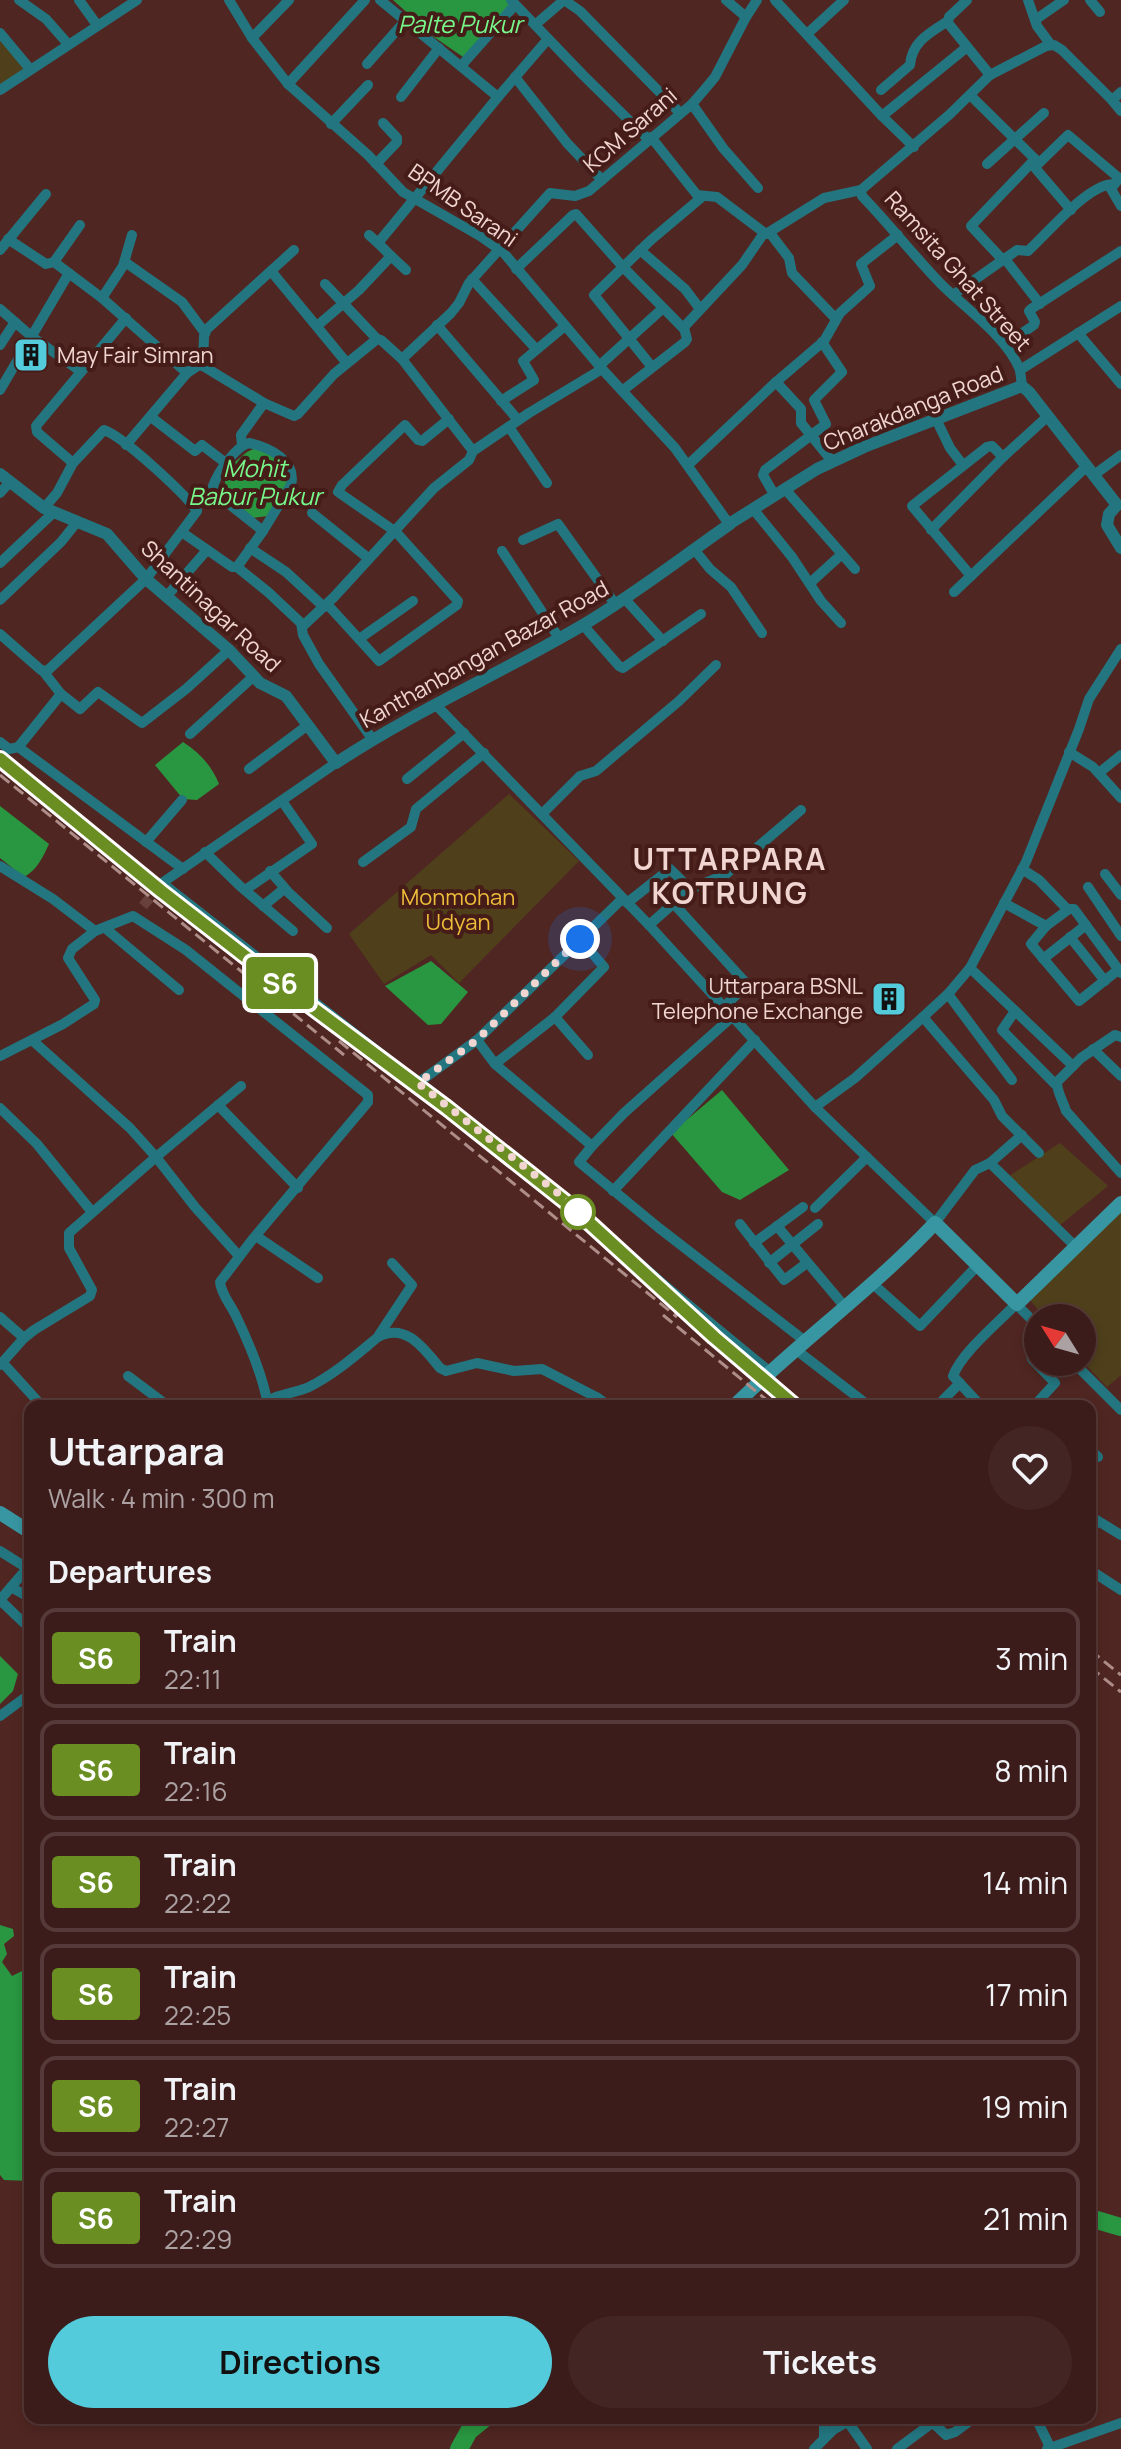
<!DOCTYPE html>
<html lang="en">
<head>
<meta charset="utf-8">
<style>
	:root { --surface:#3c1c1a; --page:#432523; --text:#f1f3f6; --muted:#aca1a2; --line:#553a39; --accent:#53cbda }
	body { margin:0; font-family:Manrope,sans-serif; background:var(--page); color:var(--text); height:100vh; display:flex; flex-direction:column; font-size:30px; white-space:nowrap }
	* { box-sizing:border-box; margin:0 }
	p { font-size:26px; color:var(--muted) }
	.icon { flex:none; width:44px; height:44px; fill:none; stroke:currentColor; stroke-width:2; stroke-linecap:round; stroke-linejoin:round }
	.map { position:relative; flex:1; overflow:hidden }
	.details { position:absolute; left:24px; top:1400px; width:1072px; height:1024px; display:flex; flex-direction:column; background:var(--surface); border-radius:16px; box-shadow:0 4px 12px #0003,0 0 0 2px var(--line) }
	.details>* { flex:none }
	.badge { padding:0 16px; border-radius:6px; font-size:28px; line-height:52px }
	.needle { width:52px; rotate:307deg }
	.tools { position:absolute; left:1024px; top:1304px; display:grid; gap:16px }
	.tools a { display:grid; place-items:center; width:72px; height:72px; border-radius:50%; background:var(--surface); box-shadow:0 4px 12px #0003,0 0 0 2px var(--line); font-size:40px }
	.you { position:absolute; width:40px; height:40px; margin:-20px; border:6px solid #fff; border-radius:50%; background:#1a73e8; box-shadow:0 0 0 12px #1a73e833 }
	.map>.badge { position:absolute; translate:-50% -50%; box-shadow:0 0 0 4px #fff }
	h2 { padding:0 24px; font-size:30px; line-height:72px }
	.round { display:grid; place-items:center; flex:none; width:84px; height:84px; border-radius:42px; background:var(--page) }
	.headline { display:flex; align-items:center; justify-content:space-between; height:136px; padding:0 24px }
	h1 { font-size:38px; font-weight:700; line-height:60px }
	.action { display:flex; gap:16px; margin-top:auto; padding:16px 24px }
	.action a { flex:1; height:92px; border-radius:48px; background:var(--accent); color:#111; font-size:32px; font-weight:700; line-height:92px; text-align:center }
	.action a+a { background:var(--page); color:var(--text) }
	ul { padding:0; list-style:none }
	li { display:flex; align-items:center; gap:24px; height:100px; margin:0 16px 12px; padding:0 8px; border:4px solid var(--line); border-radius:16px }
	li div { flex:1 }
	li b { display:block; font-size:30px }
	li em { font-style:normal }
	li .badge { min-width:88px; font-weight:700; text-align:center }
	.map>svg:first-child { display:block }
	.green { fill:#4f401b }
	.water { fill:#299741 }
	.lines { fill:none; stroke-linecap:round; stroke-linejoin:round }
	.river { stroke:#299741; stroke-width:18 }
	.minor-tunnel { stroke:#68403c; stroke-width:10; stroke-dasharray:10 5; stroke-linecap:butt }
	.minor { stroke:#237680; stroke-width:10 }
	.tertiary { stroke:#237680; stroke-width:12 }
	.secondary { stroke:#3796a2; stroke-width:14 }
	.rail { stroke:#ae8d89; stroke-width:3; stroke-dasharray:12 6; stroke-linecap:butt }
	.line-casing { stroke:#fff; stroke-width:18 }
	.line { stroke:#6b8e23; stroke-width:12 }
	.walk { stroke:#f1d5d1; stroke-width:8; stroke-dasharray:0 14.4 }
	.stop-dot { fill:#fff; stroke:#6b8e23; stroke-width:4 }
	.labels { text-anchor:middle; stroke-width:8; stroke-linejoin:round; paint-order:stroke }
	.street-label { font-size:22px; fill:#f1d5d1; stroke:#451c18 }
	.poi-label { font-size:22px; fill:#f1d5d1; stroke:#451c18; text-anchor:start }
	.park-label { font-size:22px; fill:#eebd3a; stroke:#451c18 }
	.water-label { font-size:24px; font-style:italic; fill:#77f88b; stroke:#451c18 }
	.district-label { font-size:30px; font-weight:bold; letter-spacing:2px; fill:#f1d5d1; stroke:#451c18 }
</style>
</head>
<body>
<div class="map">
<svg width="1121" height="2449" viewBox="0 0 1121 2449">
	<rect width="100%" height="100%" fill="#502622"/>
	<!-- green -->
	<g class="green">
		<path d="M 0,33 L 28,66 L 0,86 Z"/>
		<path d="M 509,794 L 579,861 L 459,983 L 431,955 L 384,984 L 349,934 Z"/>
		<path d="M 1060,1143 L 1108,1186 L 1059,1226 L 1006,1178 Z"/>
		<path d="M 1121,1205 L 1121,1375 L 1107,1387 L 1082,1361 L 1082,1318 L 1045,1318 L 1030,1300 Z"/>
	</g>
	<!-- water -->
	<g class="water">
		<path d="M 393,0 L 510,0 L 514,5 L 466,59 L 434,37 Z"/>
		<path d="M 260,446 L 274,451 L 289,472 L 286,485 L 268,516 L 253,518 L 226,492 L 224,471 L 247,452 Z"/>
		<path d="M 183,742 C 199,752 212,766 219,784 L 197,800 L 183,799 L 155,765 Z"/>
		<path d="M 0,806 L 49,844 C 43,857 37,870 24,877 L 0,858 Z"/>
		<path d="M 431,961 L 468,992 L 441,1024 L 428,1025 L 385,986 Z"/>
		<path d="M 722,1090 L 789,1170 L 740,1200 L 722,1192 L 671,1133 Z"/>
		<path d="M 0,1656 L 18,1674 L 13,1691 L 0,1704 Z"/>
		<path d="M 0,1925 L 13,1929 L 14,1936 L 4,1944 L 7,1954 L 2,1962 L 12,1976 L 30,1967 L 30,2181 L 4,2180 L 0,2175 Z"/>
	</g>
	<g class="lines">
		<!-- river -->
		<g class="river">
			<path d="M 1090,2218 L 1121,2227"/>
			<path d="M 459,2449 L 469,2431 L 485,2418"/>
		</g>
		<!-- minor-tunnel -->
		<path class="minor-tunnel" d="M 143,906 L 162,883"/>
		<!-- minor -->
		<g class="minor">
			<path d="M 19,0 L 46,19 L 68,44"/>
			<path d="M 79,0 L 97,25"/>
			<path d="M 229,0 L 252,38 L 288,84 L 368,155 L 403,192 L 480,236 L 503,252 L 602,369 L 675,448 L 729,524"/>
			<path d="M 380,0 L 498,97 L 548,39"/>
			<path d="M 511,0 L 583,75 L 648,139"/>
			<path d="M 564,0 L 580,11 L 680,113"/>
			<path d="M 726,0 L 746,17"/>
			<path d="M 775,0 L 882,116 L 914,147"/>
			<path d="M 967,0 L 949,17 L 948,23 L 990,75"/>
			<path d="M 1028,0 L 1037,26 L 1051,45"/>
			<path d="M 1090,0 L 1100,12"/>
			<path d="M 1035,20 L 1064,0"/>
			<path d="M 536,24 L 564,0"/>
			<path d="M 0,33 L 30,69"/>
			<path d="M 807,34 L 844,0"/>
			<path d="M 252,38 L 289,0"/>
			<path d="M 367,64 L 405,21"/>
			<path d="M 461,66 L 515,5"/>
			<path d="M 515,77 L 567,143 L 602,180"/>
			<path d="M 288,84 L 365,0"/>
			<path d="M 0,90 L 137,0"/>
			<path d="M 881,90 L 910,65 C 912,42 929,33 948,21"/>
			<path d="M 1121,92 L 1112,100 L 1121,111"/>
			<path d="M 971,96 L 1035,159 L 1036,169 L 1071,210"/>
			<path d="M 401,97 L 439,48"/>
			<path d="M 692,104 L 723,148 L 758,188"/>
			<path d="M 882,116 L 967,47"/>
			<path d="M 331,124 L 368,85"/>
			<path d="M 651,137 L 697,195 L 717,197 L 766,234 L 824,198 L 861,190"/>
			<path d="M 1035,159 L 971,226 L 1000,257 L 1005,259 L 1040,304"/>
			<path d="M 376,164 L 397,142 L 397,138 L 383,123"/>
			<path d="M 987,164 L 1044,113"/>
			<path d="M 1035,167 L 1068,135 L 1119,178"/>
			<path d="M 1117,181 L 1111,189 L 1121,206"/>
			<path d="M 80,225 L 54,262 L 102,298 L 187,373"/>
			<path d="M 770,233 L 789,258 L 792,273 L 836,319"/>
			<path d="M 369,235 L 378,243"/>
			<path d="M 8,239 L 46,264 L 54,262"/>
			<path d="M 0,250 L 46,194"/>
			<path d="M 640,250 L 685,289 L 700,309"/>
			<path d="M 391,256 L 406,270"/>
			<path d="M 125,262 L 182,302 L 205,333"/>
			<path d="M 516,269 L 573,215 L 576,214 L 623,267 L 683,328 L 742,265 L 764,233"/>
			<path d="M 271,271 L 346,362"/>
			<path d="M 472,279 L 536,349"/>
			<path d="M 325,284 L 377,339"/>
			<path d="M 953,295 L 1017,250 L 1028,251 C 1048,233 1087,185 1113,184"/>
			<path d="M 102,298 L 123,266 L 132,235"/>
			<path d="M 0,309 L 31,336 L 80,371"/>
			<path d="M 437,325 L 518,420"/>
			<path d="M 317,326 L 359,290 L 391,256 L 378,243 L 498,97"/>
			<path d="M 1078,333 L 1121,384"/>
			<path d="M 0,345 L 15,322"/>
			<path d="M 1005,345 L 1034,325 L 1035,322 L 1029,311 L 1031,309 L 1121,251"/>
			<path d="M 402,359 L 473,451"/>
			<path d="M 203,366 L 204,336 L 207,329 L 294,250"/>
			<path d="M 599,366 L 662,309"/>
			<path d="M 652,367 L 594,295 L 651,240 L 702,197"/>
			<path d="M 1020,370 C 1007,337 966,309 941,284 C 914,256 889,224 862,196 L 861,190 L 949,115 L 990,75 L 1046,46 L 1054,45 L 1062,50 L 1112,100"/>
			<path d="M 776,382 L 801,409 L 801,423 L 832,461"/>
			<path d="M 1022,386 L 1020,370 L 1121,306"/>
			<path d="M 0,390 L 69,273"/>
			<path d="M 622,391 L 685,342 L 687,339 L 684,328"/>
			<path d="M 501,401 L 534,380 L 523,361 L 565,326"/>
			<path d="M 151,417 L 195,451 L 202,445 L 227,464"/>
			<path d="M 936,419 L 950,448 L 963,465"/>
			<path d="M 509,427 L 547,483"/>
			<path d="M 249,443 C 269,447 297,461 291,485 L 263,531 L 229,504 L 213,486 C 218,472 235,447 249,443 Z"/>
			<path d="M 126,445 L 187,373 L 199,365 L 203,366 L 264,403 L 294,416 L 298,414 L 334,374 L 377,339 L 381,340 L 402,359 L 451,313 L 459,303 L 469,283 L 550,193 L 575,196 L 589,191 L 692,104 L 705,89 L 715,77 L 746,17 L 757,0"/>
			<path d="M 242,445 L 241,435 L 264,403"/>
			<path d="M 73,463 L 37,432 L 36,426 L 126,318"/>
			<path d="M 688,465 L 776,382 L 824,341 L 840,313 L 870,286 L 861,264 L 898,235"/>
			<path d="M 1094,475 L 1121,455"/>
			<path d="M 785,489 L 855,569"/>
			<path d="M 0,493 L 10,482"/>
			<path d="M 775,496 L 763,475 L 765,470 L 826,424 L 814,400 L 842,372 L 822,342"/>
			<path d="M 754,510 L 792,557 L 821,601 L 841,623"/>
			<path d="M 312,513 L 368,558"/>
			<path d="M 931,530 L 1003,457"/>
			<path d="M 263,531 L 237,567 L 268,592 L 301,623 L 303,635 L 319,664 L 373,740"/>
			<path d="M 183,533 L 232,567 L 237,567"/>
			<path d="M 523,540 L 558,524 L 615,604"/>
			<path d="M 250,548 L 286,572 L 324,607"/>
			<path d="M 694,549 L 710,569 L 731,587 L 762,633"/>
			<path d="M 502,551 L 559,638"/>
			<path d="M 0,563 L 54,512"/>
			<path d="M 971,576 L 912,506 L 987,447 L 992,446 L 1003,457 L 1048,416"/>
			<path d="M 810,583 L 842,554"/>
			<path d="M 954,592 L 1087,466"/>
			<path d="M 166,597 L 207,550"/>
			<path d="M 624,598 L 663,641"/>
			<path d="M 0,600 L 61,542 L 77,522"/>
			<path d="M 327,604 L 379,661 L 457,605 L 458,601 L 396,532 L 338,492 L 342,485 L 405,425 L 418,440 L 422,441 L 449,419"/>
			<path d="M 301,623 L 304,625 L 334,597 L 434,488 L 469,460 L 473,451 L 529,413 L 602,369"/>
			<path d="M 583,625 L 619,666 L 623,668 L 701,614"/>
			<path d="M 0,634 L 41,670 L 47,671 L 146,579 L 197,511 C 184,493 124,437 104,430 L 73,463 L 57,493 L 44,508"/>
			<path d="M 359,639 L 413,601"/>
			<path d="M 43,671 L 61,694 L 20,745 L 21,749 L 183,869"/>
			<path d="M 61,694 L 80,709 L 98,692 L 142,723 L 186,689 L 229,650"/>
			<path d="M 436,705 L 649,925 L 815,1107 L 935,1223 L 975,1170 L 990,1163 L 1076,1247"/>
			<path d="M 190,734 L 254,676"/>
			<path d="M 0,742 L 9,749 L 19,747"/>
			<path d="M 1069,752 L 1093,767 L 1121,798"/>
			<path d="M 336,763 L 162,883 L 418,1083 L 477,1040 L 622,899"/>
			<path d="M 249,769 L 308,725"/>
			<path d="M 1099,773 L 1121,755"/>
			<path d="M 407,779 L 464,733"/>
			<path d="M 543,813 L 580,776 L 596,771 L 679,701 L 716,665"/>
			<path d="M 146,842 L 182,800"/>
			<path d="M 205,852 L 240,886 L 293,931"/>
			<path d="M 363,862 L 411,827 L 416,809 L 484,753"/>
			<path d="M 0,866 L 53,899 L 95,931 L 133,916 L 186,950 L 368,1095 L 368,1102 L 252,1240 L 220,1282 C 221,1294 231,1305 236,1316 C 249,1343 261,1371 267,1400"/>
			<path d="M 1022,869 L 1039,880 L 1068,910"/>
			<path d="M 270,871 L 289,893 L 327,928"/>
			<path d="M 1105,874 L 1121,895"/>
			<path d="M 1088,887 L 1121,936"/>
			<path d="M 245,890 L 312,844 L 282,801"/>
			<path d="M 627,903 L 670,869 L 690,889 L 725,875 L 801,810"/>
			<path d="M 673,903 L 746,983 L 744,987 L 724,1007"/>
			<path d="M 1004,903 L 1046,926 L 1069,909 L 1074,909 L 1121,973"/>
			<path d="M 263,906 L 284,889"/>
			<path d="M 649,925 L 690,889"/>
			<path d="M 1046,926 L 1031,944 L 1079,1001 L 1118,970"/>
			<path d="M 105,928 L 179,990"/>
			<path d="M 1070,937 L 1105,981"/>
			<path d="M 1043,959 L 1086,925"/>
			<path d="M 970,968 L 1073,1066"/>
			<path d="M 948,994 L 1012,1080"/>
			<path d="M 1015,1011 L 1002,1030 L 1055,1084 L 1081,1058 L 1115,1035 L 1121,1037"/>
			<path d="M 733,1016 L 624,1113 L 592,1146 L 579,1162 L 659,1228 L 805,1341"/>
			<path d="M 555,1017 L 588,1055"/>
			<path d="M 923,1017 L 994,1100 L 1002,1116 L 1039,1153"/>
			<path d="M 477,1040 L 495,1064 L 592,1146"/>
			<path d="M 1093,1049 L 1121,1076"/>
			<path d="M 0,1056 L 63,1024 L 94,1004 L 95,1000 L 68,958 L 72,949 L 95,931"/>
			<path d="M 495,1064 L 555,1017 L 604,967 L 580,939"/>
			<path d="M 418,1083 L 573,1205 L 662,1283 L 769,1371"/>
			<path d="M 1057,1084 C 1058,1094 1063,1101 1066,1111 L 1121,1173"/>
			<path d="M 218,1105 L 298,1188"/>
			<path d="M 815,1107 L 855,1078 L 923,1017 L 948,994 L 970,968 L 1026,862 L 1079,729 L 1089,699 L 1121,649"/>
			<path d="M 0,1108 L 37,1144 L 92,1212"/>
			<path d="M 990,1163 L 1022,1135"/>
			<path d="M 613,1191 L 755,1040"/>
			<path d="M 815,1208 L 867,1157"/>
			<path d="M 740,1224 L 784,1280 L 807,1263"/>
			<path d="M 777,1226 L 845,1307"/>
			<path d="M 256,1236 L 318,1278"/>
			<path d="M 754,1243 L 803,1207"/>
			<path d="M 239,1256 L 195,1207 L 156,1157 L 241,1086"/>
			<path d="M 769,1263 L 818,1224"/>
			<path d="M 873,1284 L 920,1326 L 977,1266"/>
			<path d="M 0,1317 L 24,1338 L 0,1365"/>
			<path d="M 379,1335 L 412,1285 L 392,1263"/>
			<path d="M 24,1338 L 34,1330 L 90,1296 L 92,1290 L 69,1248 L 69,1233 L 156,1157 L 130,1128 L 32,1040"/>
			<path d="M 795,1349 L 869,1406"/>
			<path d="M 1073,1362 L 1121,1410"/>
			<path d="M 3,1363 L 42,1406"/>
			<path d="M 128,1376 L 168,1406"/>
			<path d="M 261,1406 C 273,1394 294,1394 309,1387 C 335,1374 356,1355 378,1337 C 406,1322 424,1349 440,1368 L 446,1371 L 477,1363 L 514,1371 L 542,1369 L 598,1398 L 609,1406"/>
			<path d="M 937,1406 L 960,1383"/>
			<path d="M 981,1406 L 953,1376 C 962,1352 998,1323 1016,1304 L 1038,1326"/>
			<path d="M 1034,1406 L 1055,1383 L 1032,1359 L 1031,1356 L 1038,1349"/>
			<path d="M 1090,1449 L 1098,1457"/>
			<path d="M 1090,1516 L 1121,1535"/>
			<path d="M 1090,1532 L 1097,1521"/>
			<path d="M 0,1551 L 27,1568"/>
			<path d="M 1090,1570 L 1121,1590"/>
			<path d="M 11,1587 L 30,1598"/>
			<path d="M 24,1623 L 0,1600 L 30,1565"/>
			<path d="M 0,1716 L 30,1694"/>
			<path d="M 928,2418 L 946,2435 L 955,2432 L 974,2418"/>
			<path d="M 1036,2418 L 1050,2447"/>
			<path d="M 848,2422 L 867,2449"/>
			<path d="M 824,2438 L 824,2418"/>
			<path d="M 814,2449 L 833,2430 L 854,2418"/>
			<path d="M 897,2449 L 932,2423"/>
			<path d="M 1047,2449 L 1121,2423"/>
		</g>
		<!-- tertiary -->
		<g class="tertiary">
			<path d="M 0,474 L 44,508 L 107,534 L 146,579 L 229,650 L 260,683 L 286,696 L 336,763 C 415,711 501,673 583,625 C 634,595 681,558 730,524"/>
			<path d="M 729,524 L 817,469 L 864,447 L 1022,386 L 1029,392 L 1117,505 L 1109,514 L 1107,525 L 1121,548"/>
		</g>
		<!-- secondary -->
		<g class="secondary">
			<path d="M 734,1406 C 799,1342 873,1289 935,1223 L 1017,1304 L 1121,1203"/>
			<path d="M 0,1513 L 30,1532"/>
		</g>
		<!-- rail -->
		<g class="rail">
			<path d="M 0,759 L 161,891 L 278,982 L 447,1108 L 572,1207 L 735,1356 L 795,1406"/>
			<path d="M 0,775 L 344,1055"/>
			<path d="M 339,1041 L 677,1317"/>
			<path d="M 663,1315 L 774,1406"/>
			<path d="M 1090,1650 L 1121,1675"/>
			<path d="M 1090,1667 L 1121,1692"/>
		</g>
	</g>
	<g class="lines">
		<defs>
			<path id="line" d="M 0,759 L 161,891 L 278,982 L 447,1108 L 572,1207 L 714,1337 L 795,1406"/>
		</defs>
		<!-- line casing -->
		<use href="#line" class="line-casing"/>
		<!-- line -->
		<use href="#line" class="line"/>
		<!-- walk -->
		<path class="walk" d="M 578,1212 L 573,1205 L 418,1083 L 477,1040 L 580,939"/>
	</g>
	<!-- icons -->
	<defs>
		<symbol id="building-square" viewBox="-11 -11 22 22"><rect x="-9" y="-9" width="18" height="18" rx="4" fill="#53cbda" stroke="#451c18"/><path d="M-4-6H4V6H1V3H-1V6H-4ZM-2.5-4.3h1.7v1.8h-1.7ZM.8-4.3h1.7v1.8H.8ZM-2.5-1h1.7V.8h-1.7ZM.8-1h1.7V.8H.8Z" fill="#111"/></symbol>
	</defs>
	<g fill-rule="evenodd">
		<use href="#building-square" x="11" y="335" width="40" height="40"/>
		<use href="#building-square" x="869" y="979" width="40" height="40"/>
	</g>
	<!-- markers -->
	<circle class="stop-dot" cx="578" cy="1212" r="16"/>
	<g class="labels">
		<!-- street labels -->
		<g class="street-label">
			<text transform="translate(630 130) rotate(-41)" y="8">KCM Sarani</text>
			<text transform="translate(463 205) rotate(35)" y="8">BPMB Sarani</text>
			<text transform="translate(958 271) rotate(48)" y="8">Ramsita Ghat Street</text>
			<text transform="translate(913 408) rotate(-22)" y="8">Charakdanga Road</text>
			<text transform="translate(211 606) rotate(43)" y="8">Shantinagar Road</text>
			<text transform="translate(484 654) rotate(-29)" y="8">Kanthanbangan Bazar Road</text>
		</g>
		<!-- poi labels -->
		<g class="poi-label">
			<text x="57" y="363">May Fair Simran</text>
			<text x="863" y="994" text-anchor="end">Uttarpara BSNL<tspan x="863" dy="25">Telephone Exchange</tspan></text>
		</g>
		<!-- park labels -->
		<g class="park-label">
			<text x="458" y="905">Monmohan<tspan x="458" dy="25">Udyan</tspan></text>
		</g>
		<!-- water labels -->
		<g class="water-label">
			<text x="460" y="33">Palte Pukur</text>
			<text x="255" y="477">Mohit<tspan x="255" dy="28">Babur Pukur</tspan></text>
		</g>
		<!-- district labels -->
		<g class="district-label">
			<text x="730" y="870">UTTARPARA<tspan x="730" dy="34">KOTRUNG</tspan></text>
		</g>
	</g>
</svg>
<div class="tools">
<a><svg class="needle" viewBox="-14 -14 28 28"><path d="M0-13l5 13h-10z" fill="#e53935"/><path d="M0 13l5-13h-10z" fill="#aca1a2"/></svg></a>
</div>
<div class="you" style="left:580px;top:939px"></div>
<b class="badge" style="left:280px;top:983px;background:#6b8e23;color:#fff">S6</b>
<section class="details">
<div class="headline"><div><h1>Uttarpara</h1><p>Walk · 4 min · 300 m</p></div><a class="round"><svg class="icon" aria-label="heart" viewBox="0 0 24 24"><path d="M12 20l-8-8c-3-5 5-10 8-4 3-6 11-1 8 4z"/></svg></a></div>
<h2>Departures</h2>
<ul>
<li><span class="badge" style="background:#6b8e23;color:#fff">S6</span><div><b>Train</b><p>22:11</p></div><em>3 min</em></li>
<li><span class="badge" style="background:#6b8e23;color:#fff">S6</span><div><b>Train</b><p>22:16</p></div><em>8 min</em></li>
<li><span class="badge" style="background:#6b8e23;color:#fff">S6</span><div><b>Train</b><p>22:22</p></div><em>14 min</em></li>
<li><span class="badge" style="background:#6b8e23;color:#fff">S6</span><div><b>Train</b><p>22:25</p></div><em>17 min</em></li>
<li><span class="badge" style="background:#6b8e23;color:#fff">S6</span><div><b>Train</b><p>22:27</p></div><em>19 min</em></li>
<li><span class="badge" style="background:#6b8e23;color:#fff">S6</span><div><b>Train</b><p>22:29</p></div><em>21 min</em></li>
</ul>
<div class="action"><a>Directions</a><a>Tickets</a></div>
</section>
</div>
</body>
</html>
